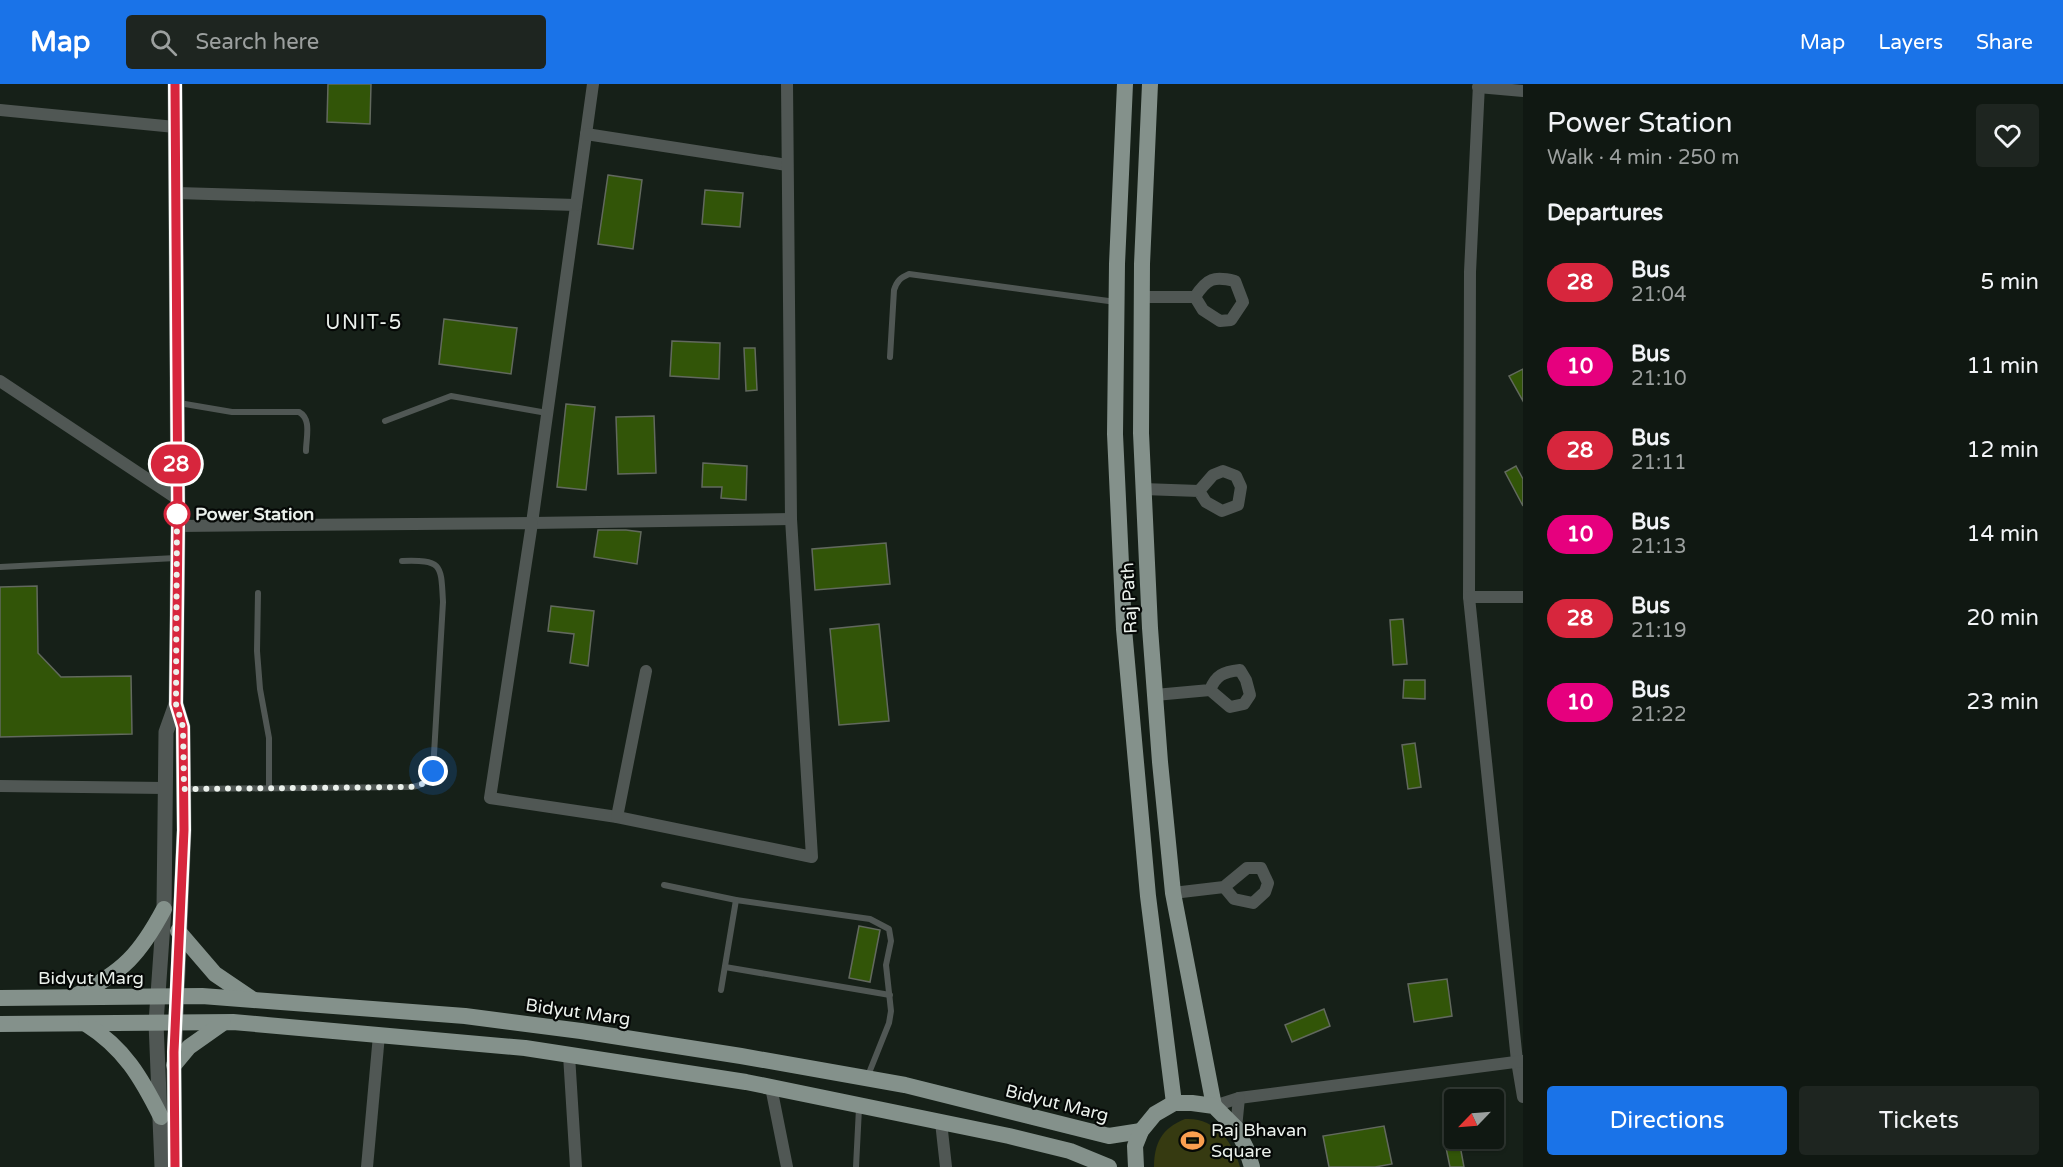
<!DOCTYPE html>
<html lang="en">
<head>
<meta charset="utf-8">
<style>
	:root { --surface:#101812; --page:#1e2520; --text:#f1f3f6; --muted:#9ca09f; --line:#303732; --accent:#1a73e8 }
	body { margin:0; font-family:"Varela Round",sans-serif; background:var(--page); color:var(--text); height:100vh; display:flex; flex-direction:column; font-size:22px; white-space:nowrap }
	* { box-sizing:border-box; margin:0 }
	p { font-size:20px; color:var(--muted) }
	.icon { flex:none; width:33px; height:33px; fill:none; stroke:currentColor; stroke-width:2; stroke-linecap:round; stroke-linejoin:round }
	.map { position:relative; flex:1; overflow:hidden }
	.side { display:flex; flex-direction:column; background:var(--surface); width:540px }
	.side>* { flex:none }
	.badge { padding:0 12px; border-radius:20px; font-size:21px; line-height:39px }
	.needle { width:39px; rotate:245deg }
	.tools { position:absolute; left:1444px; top:1005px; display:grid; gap:12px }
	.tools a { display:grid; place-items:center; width:60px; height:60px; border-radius:6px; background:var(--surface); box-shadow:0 2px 4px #0004,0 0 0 2px var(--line); font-size:30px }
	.you { position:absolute; width:30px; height:30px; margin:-15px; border:4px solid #fff; border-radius:50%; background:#1a73e8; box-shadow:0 0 0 9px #1a73e833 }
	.map>.badge { position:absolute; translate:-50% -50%; box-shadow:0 0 0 3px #fff }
	h2 { padding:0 24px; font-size:22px; line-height:54px }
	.round { display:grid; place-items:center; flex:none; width:63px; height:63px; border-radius:6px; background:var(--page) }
	.head { display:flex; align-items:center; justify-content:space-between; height:102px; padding:0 24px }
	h1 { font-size:28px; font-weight:600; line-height:45px }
	.cta { display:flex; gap:12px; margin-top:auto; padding:12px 24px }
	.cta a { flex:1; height:69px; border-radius:6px; background:var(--accent); color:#fff; font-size:24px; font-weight:600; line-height:69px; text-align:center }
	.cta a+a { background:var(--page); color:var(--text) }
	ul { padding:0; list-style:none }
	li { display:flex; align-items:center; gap:18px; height:84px; padding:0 24px }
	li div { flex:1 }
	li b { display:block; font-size:22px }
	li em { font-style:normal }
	li .badge { min-width:66px; font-weight:700; text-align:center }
	header { display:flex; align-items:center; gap:36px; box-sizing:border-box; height:84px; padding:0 30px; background:var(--accent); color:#fff }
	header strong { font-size:28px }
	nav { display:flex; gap:33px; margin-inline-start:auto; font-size:21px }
	.search { width:420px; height:54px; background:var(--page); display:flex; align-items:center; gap:15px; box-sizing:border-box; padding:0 21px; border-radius:6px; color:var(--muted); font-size:22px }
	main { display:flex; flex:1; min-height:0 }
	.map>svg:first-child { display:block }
	.green { fill:#363a11 }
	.building { fill:#325508; stroke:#62695e; stroke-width:1.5 }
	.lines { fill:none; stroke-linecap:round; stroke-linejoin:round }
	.service { stroke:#505754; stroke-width:6 }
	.minor { stroke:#505754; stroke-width:12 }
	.tertiary { stroke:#505754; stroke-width:15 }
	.primary { stroke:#84918b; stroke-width:16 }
	.line-casing { stroke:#fff; stroke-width:14 }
	.line { stroke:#d7263d; stroke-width:9 }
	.walk { stroke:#ebf1ec; stroke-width:6; stroke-dasharray:0 10.8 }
	.stop-dot { fill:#fff; stroke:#d7263d; stroke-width:3 }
	.labels { text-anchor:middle; stroke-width:4.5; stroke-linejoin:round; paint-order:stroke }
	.stop-label { font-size:18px; font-weight:bold; fill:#ebf1ec; stroke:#050806; text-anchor:start }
	.street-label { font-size:18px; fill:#ebf1ec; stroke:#050806 }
	.poi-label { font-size:18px; fill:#ebf1ec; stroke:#050806; text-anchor:start }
	.neighbourhood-label { font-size:20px; letter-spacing:1.5px; fill:#ebf1ec; stroke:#050806 }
</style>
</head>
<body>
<header>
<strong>Map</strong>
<div class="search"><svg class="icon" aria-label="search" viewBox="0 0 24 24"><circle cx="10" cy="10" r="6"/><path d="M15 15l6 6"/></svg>Search here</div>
<nav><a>Map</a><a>Layers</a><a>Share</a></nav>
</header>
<main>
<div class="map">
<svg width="1523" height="1083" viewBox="0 0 1523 1083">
	<rect width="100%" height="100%" fill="#162018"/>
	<!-- green -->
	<path class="green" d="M 1185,1035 C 1214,1033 1233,1057 1240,1083 L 1154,1083 C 1154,1059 1162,1044 1185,1035 Z"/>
	<!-- building -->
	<g class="building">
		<path d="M 328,0 L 371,0 L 370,40 L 327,38 Z"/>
		<path d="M 608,91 L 642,96 L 633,165 L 598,160 Z"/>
		<path d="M 705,106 L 743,109 L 740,143 L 702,140 Z"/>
		<path d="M 444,235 L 517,244 L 511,290 L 439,280 Z"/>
		<path d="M 672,257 L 720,259 L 719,295 L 670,292 Z"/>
		<path d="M 744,264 L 755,264 L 757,306 L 746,307 Z"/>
		<path d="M 1523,285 L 1523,317 L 1509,292 Z"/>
		<path d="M 566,320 L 595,323 L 586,406 L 557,403 Z"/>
		<path d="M 654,332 L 656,389 L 618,390 L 616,333 Z"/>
		<path d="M 703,379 L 747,382 L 746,416 L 721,414 L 722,403 L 702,403 Z"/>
		<path d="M 1516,382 L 1523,395 L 1523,422 L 1505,388 Z"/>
		<path d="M 598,446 L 626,446 L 641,448 L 637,480 L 594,473 Z"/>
		<path d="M 886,459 L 890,500 L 815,506 L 812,465 Z"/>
		<path d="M 37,502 L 38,569 L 61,593 L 131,592 L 132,650 L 0,653 L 0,503 Z"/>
		<path d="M 551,522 L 594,527 L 588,582 L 570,579 L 574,550 L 548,547 Z"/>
		<path d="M 1403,535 L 1407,580 L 1393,581 L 1390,536 Z"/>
		<path d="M 879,540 L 889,637 L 839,641 L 830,545 Z"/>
		<path d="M 1404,596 L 1425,596 L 1425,615 L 1403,614 Z"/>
		<path d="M 1415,659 L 1421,703 L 1408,705 L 1402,661 Z"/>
		<path d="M 859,842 L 880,846 L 870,898 L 849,894 Z"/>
		<path d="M 1447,895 L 1452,932 L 1414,938 L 1408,900 Z"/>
		<path d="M 1324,925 L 1330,942 L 1292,958 L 1285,941 Z"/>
		<path d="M 1384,1042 L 1392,1080 L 1375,1083 L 1329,1083 L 1323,1052 Z"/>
		<path d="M 1459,1056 L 1464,1083 L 1450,1083 L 1445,1059 Z"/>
	</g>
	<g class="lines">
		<!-- service -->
		<g class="service">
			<path d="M 890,273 L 894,206 C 897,197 900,194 909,190 L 1116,218"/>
			<path d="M 179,319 L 232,328 L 299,328 C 312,335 306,354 306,367"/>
			<path d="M 385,337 L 451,312 L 547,329"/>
			<path d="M 0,483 L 176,474"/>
			<path d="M 258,509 L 257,567 L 260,605 L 269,654 L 269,704"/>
			<path d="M 184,705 L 410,703 C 422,702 428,698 433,687 L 443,518 C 441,479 442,476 402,477"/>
			<path d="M 664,801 L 736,816 L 870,835 L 889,845 L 891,857 L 886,881 L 891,927 L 889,939 L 867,994"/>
			<path d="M 725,883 L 890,911"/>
			<path d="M 721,906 L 736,816"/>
			<path d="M 856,1083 L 859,1024"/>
		</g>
		<!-- minor -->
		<g class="minor">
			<path d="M 593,0 L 532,439 L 791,435"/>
			<path d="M 1479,0 L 1470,188 L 1469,513 L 1517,977 L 1523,1013"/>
			<path d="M 1478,3 L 1523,7"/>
			<path d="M 0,26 L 175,43"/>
			<path d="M 586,50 L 787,81"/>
			<path d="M 177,109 L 576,121"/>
			<path d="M 1142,213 L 1195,213 C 1207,194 1214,192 1235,197 L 1243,218 L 1231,236 L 1220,237 L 1203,226 L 1195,213"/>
			<path d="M 0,297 L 176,414"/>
			<path d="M 1143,405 L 1199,407 L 1213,391 L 1223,387 L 1236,392 L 1241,403 L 1238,421 L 1222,427 L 1206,418 L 1199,407"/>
			<path d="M 178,442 L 532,439 L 490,714 L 617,733 L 812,773 L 791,435 L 787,0"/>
			<path d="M 1469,513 L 1523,513"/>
			<path d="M 1155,611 L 1210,606 C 1216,591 1223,588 1240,586 L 1246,596 L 1250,611 L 1244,620 L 1230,623 L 1210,606"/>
			<path d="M 0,702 L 165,704"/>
			<path d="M 617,733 L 646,587"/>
			<path d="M 1173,809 L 1224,803 L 1247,784 L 1261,784 L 1268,799 L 1265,808 L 1253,819 L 1234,815 L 1224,803"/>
			<path d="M 569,971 L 576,1083"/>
			<path d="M 771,1003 L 787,1083"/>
			<path d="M 1214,1022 L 1239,1014 L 1523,977"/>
			<path d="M 941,1038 L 946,1083"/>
			<path d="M 1236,1044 L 1239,1014"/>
			<path d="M 367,1083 L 379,951"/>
		</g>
		<!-- tertiary -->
		<g class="tertiary">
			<path d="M 175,0 L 178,442 L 176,620 L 183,643 L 184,746 L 174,981 L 175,1083"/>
			<path d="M 162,1083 L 156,939 L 164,825 L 166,648 L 176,620"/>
		</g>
		<!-- primary -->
		<g class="primary">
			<path d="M 1125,0 L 1117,180 L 1115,350 L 1124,545 L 1148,812 L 1174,1019"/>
			<path d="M 1150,0 L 1142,180 L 1141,349 L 1150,544 L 1160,678 L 1173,809 L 1214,1022"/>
			<path d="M 178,847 L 215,890 L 252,915"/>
			<path d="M 77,911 C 123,888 140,870 164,825"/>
			<path d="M 0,914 L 202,912 L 465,932 L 581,947 L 741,972 L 905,1001 L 1109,1052 L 1141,1047"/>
			<path d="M 0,940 L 233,938 L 525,964 L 746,998 L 1009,1052 L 1070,1067 L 1109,1083"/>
			<path d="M 86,940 C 124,964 141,993 161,1033"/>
			<path d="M 174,981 L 189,963 L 223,939"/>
			<path d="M 1136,1083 L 1135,1062 L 1141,1047 L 1155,1030 L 1174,1019 L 1192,1019 L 1214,1022 L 1236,1044 L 1246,1064 L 1252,1083"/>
		</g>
	</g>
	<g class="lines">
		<defs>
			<path id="line" d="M 175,0 L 178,442 L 176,620 L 183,643 L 184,746 L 174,968 L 175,1083"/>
		</defs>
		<!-- line casing -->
		<use href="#line" class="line-casing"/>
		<!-- line -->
		<use href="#line" class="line"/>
		<!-- walk -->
		<path class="walk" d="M 177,430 L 177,428 L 176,620 L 183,643 L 184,705 L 411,703 L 425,699 L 433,687"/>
	</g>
	<!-- icons -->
	<defs>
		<symbol id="stadium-bare" viewBox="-9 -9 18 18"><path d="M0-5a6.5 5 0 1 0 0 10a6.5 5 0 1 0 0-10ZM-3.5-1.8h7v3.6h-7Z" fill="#fa9f4f" stroke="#050806" stroke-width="2.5" paint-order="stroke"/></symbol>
	</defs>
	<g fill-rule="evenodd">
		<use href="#stadium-bare" x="1176" y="1040" width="33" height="33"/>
	</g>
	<!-- markers -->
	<circle class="stop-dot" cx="177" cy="430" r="12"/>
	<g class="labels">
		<!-- stop labels -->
		<g class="stop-label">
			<text x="195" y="436">Power Station</text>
		</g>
		<!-- street labels -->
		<g class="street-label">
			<text transform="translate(1129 514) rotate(-93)" y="6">Raj Path</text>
			<text x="91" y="900">Bidyut Marg</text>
			<text transform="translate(578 928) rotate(8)" y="6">Bidyut Marg</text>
			<text transform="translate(1057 1019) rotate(14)" y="6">Bidyut Marg</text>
		</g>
		<!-- poi labels -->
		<g class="poi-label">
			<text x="1211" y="1052">Raj Bhavan<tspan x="1211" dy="21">Square</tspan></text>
		</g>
		<!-- neighbourhood labels -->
		<g class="neighbourhood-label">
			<text x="364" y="245">UNIT-5</text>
		</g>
	</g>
</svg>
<div class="tools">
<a><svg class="needle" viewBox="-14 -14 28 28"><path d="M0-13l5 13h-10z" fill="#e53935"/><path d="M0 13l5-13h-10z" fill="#9ca09f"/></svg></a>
</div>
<div class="you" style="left:433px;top:687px"></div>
<b class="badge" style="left:176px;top:380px;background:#d7263d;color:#fff">28</b>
</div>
<section class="side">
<div class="head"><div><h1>Power Station</h1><p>Walk · 4 min · 250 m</p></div><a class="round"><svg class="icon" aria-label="heart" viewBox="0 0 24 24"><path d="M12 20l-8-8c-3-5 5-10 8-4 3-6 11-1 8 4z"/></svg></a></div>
<h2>Departures</h2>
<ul>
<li><span class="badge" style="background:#d7263d;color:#fff">28</span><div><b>Bus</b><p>21:04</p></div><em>5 min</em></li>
<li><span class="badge" style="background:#e6007e;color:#fff">10</span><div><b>Bus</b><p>21:10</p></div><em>11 min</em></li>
<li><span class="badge" style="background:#d7263d;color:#fff">28</span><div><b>Bus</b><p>21:11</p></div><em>12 min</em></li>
<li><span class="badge" style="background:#e6007e;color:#fff">10</span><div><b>Bus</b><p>21:13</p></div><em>14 min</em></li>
<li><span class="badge" style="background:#d7263d;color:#fff">28</span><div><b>Bus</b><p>21:19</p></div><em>20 min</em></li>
<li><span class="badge" style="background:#e6007e;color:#fff">10</span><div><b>Bus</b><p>21:22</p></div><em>23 min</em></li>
</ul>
<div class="cta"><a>Directions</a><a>Tickets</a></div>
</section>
</main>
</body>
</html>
